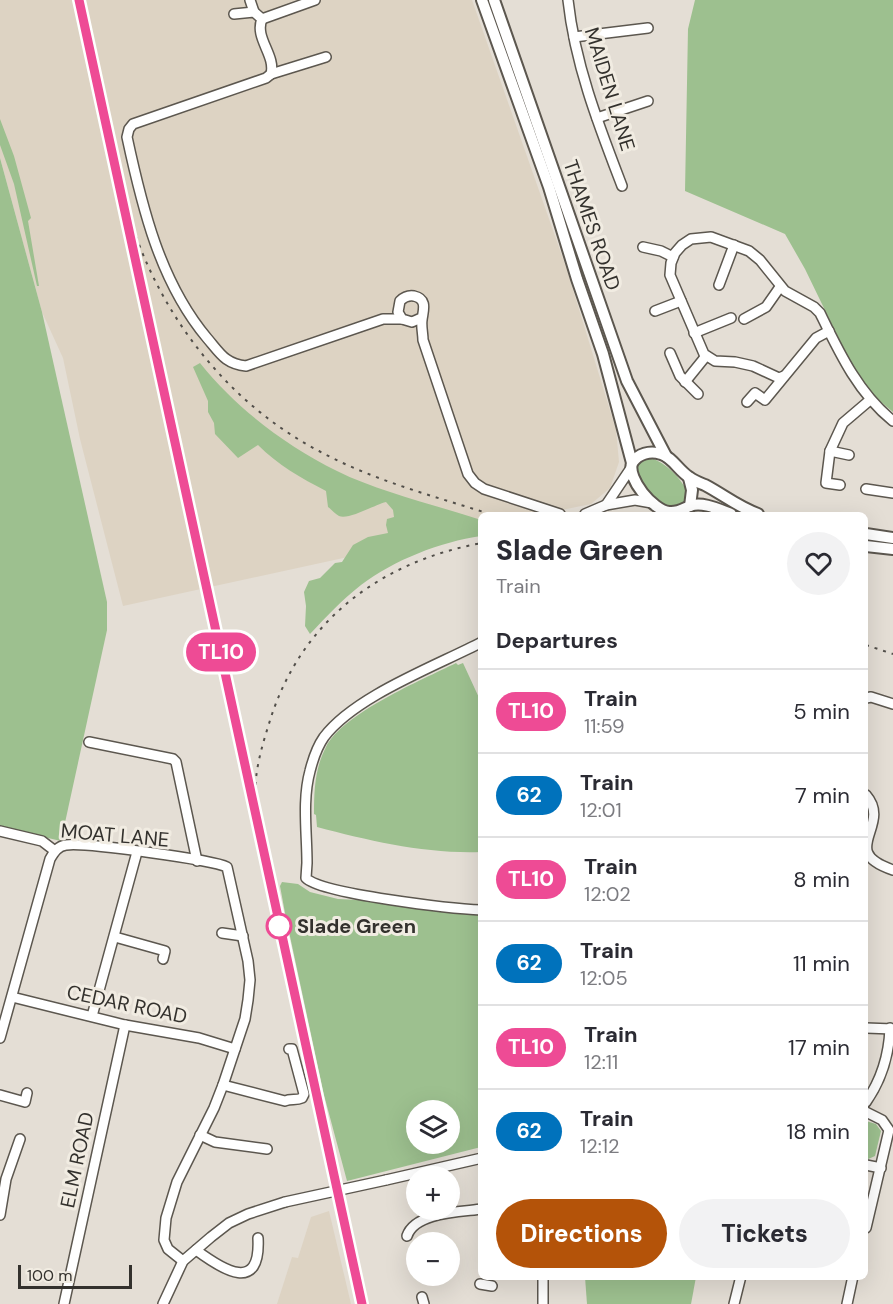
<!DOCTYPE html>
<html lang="en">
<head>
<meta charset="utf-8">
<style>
	:root { --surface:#fff; --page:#f2f2f3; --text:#2b2b33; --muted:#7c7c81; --line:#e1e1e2; --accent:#b45309 }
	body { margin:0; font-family:"DM Sans",sans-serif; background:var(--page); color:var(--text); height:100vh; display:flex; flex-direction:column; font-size:22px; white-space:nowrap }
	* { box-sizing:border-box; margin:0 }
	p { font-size:20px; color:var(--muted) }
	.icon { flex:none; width:33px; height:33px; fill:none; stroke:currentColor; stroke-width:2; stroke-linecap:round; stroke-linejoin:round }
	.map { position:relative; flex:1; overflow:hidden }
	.drawer { position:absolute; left:478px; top:512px; width:390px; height:768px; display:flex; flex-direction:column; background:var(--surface); border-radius:9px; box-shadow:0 6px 24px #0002 }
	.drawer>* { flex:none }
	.badge { padding:0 12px; border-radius:20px; font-size:21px; line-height:39px }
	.buttons { position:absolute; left:406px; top:1100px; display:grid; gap:12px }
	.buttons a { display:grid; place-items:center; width:54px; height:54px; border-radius:50%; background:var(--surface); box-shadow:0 6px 24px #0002; font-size:30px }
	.scale { position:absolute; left:18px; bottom:15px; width:114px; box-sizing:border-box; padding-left:6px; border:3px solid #33312d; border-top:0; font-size:16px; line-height:21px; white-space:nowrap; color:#33312d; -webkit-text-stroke:4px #f1ece2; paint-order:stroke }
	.map>.badge { position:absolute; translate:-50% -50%; box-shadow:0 0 0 3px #fff }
	h2 { padding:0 18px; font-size:22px; line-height:54px }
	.round { display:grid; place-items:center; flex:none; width:63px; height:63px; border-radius:32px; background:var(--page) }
	.head { display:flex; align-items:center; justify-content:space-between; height:102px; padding:0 18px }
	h1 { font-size:28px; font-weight:800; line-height:45px }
	.action { display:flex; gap:12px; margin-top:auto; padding:12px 18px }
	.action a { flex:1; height:69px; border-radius:36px; background:var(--accent); color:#fff; font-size:24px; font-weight:800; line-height:69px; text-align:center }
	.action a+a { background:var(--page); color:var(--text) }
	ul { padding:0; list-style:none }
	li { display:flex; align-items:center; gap:18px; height:84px; padding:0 18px; border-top:2px solid var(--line) }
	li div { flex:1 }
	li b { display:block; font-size:22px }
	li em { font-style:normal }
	li .badge { min-width:66px; font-weight:700; text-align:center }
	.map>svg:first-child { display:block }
	.built { fill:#ddd3c3 }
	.green { fill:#9dc08f; fill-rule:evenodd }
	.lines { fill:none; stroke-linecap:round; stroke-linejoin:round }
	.minor-casing { stroke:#5c574f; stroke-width:12 }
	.major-casing { stroke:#5c574f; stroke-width:14 }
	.minor { stroke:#fff; stroke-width:9 }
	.major { stroke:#fff; stroke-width:10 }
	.rail { stroke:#524f4a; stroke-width:2; stroke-dasharray:3 6; stroke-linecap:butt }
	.minor-bridge-casing { stroke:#5c574f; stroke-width:12; stroke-linecap:butt }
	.minor-bridge { stroke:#fff; stroke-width:9 }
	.line-casing { stroke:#fff; stroke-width:14 }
	.line { stroke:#ee4b95; stroke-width:9 }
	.stop-dot { fill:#fff; stroke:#ee4b95; stroke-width:3 }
	.labels { text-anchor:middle; stroke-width:6; stroke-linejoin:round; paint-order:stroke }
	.street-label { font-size:20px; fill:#33312d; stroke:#f1ece2 }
	.stop-label { font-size:20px; font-weight:bold; fill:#33312d; stroke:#f1ece2; text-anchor:start }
</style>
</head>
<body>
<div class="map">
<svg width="893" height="1304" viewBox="0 0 893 1304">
	<rect width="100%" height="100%" fill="#e4ded5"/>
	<!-- built -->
	<g class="built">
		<path d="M 0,0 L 472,0 L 567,270 L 616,430 L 619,462 L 610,488 L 591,504 L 542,514 L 482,514 L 481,528 L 123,606 L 80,439 L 63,358 L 42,312 L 0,158 Z"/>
		<path d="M 329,1211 L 351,1304 L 277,1304 L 292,1257 L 298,1258 L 311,1217 Z"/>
	</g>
	<!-- green -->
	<g class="green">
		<path d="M 695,0 L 893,0 L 893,412 L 875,397 L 853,368 L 805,269 L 785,234 L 685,191 L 688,29 Z"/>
		<path d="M 0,119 L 14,156 L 31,218 L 28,221 L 39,286 L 37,286 L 14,184 L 0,145 Z"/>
		<path d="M 0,158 L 42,312 L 107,602 L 107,630 L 61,841 L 0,827 Z"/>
		<path d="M 200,363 C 237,409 285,445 337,471 C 379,492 436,505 481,520 L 481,536 C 440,542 394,560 361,585 C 342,600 326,617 310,634 L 305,626 L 306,606 L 304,592 L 309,581 L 320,578 L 335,563 L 342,562 L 353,545 L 368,537 L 388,533 L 386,525 L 387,519 L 394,517 L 393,510 L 386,502 C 374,505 349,520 339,516 C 335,514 331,509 328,507 L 326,491 C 301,478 278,465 258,445 L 238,458 L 215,434 L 214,423 L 208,412 L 208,401 L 193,367 Z"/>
		<path d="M 651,458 C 666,463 680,477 687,491 L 684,502 C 679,505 675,507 670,506 C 654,503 617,465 651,458 Z"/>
		<path d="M 456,663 L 458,665 L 463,663 L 481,702 L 481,852 C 426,854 370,841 317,827 L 316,815 L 314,814 C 314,790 315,768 326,747 C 343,713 422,680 456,663 Z"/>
		<path d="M 282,882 L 298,884 L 310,892 L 338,899 L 379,901 L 436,911 L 481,913 L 481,1147 L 347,1181 L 324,1095 L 285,913 L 280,886 ZM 417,1110 L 450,1110 L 450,1143 L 417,1143 Z"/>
		<path d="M 866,1121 L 876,1124 L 881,1131 L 875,1156 L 866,1160 Z"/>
		<path d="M 585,1277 L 585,1276 L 696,1277 L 691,1304 L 587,1304 Z"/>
	</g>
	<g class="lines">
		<defs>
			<g id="minor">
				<path d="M 250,0 L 254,12"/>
				<path d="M 568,0 C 575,65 599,126 622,186"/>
				<path d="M 234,14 L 254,12 L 262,19 C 254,38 276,55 271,74"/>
				<path d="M 262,19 L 315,0"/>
				<path d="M 574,37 L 648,28"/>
				<path d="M 326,57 L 271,74 L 266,78 L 133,124 L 129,129 L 127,137 C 142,207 160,282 207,338 C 220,353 225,364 246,366 L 383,319 L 402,319"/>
				<path d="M 597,118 L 648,101"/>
				<path d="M 643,247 L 661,251 L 673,257"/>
				<path d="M 719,285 L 734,245"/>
				<path d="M 655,311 L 681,301"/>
				<path d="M 421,318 L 412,322 L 402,319 L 398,312 L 400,301 C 404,297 408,295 414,296 C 428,299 423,311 422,320 C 421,326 423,334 423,340 L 468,474 L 475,483 L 484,489 L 560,514"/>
				<path d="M 744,319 L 766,307 L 780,287"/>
				<path d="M 694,333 L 731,318"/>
				<path d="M 670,353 L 680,376 L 698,394"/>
				<path d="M 784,376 L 779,378 L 753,366 L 735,362 L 715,361 L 704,354 L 670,275 L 671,263 L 675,253 L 682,245 L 691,239 L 711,237 L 749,251 L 760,260 L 785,291 L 814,307 L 820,313 C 839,352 858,393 893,421"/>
				<path d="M 685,382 L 706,356"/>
				<path d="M 747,402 L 755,393 L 765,400 L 816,338 L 829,331"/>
				<path d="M 830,451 L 849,455"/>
				<path d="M 840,485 L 826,483 L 830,451 L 843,423 L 870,400"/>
				<path d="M 866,489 L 893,493"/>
				<path d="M 606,505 L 631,468"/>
				<path d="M 585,514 L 606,505 L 635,500 L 652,503"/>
				<path d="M 482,642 C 436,666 355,696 324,737 C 317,747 313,759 310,771 C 302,800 307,833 307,863 L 306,878 C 321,894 454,909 482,910"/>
				<path d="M 866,698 L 871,697 L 893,704"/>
				<path d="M 89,742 L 173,759 L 176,762 L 197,861"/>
				<path d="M 866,795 C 893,826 836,851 893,870"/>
				<path d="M 0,831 L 42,841 L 55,851"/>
				<path d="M 222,933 L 243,936"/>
				<path d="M 115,937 L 165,951 L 163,959"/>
				<path d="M 12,997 L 125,1025 L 199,1038 L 235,1049"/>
				<path d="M 92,1016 L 137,852"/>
				<path d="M 866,1028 L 893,1029"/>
				<path d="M 0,1038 L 50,859 C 54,852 58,846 66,845 C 84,842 213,860 227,867 L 248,961 L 250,980 L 248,1000 L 245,1019 L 223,1085 L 214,1108 L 177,1182 L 166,1218 L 164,1240 L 168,1249 L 183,1261"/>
				<path d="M 223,1085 L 285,1101 C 291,1098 296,1101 302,1098 L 304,1094 L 292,1049 L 289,1049"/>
				<path d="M 0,1095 L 25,1102 L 27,1093"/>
				<path d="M 866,1102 C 882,1079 889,1056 890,1028"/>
				<path d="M 866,1112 L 882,1120 L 889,1130 L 866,1228"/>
				<path d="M 200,1135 L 215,1142 L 267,1149"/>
				<path d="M 866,1165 L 881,1168"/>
				<path d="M 386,1180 L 482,1158"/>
				<path d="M 0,1215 L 6,1179 L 20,1139"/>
				<path d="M 407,1236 C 415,1212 461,1212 482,1209"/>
				<path d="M 196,1250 C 223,1270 261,1294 258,1238"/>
				<path d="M 543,1276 L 543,1304"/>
				<path d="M 480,1284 L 492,1286"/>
				<path d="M 422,1297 L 424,1304"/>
				<path d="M 64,1304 L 125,1025"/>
				<path d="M 163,1304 L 183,1261 L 211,1237 L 229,1223 L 248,1214 L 285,1202"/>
				<path d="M 734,1304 L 741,1276"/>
				<path d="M 847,1304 L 853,1276"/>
			</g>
			<g id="major">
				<path d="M 482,0 L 549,187 L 577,279 L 603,354 L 632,463 C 627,479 653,510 669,512 C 678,513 683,509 690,506 C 702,501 720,510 731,514"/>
				<path d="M 494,0 L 627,381 L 666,456"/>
				<path d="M 632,463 C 638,454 650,450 661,454 C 672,457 679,471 689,477 C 694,481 700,483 705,485 C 724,495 738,507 758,514"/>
				<path d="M 689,478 L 692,490 L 690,506"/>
				<path d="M 866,534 L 893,538"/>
				<path d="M 866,546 L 893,549"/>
			</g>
		</defs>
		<!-- minor casing -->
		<use href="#minor" class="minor-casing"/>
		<!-- major casing -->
		<use href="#major" class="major-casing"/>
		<!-- minor -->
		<use href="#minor" class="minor"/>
		<!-- major -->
		<use href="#major" class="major"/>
		<!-- rail -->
		<g class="rail">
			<path d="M 74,0 L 121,207 L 358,1304"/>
			<path d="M 133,228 C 165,322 231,405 319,451 C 372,480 433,496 490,514"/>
			<path d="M 866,645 L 893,654"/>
			<path d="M 255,803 C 254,776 260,752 268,727 C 298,623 378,562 482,543"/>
		</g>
		<defs>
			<path id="minor-bridge" d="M 285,1202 L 386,1180"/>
		</defs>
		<!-- minor-bridge casing -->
		<use href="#minor-bridge" class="minor-bridge-casing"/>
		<!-- minor-bridge -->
		<use href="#minor-bridge" class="minor-bridge"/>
	</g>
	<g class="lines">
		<defs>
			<path id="line" d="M 79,0 L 362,1304"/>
		</defs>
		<!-- line casing -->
		<use href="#line" class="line-casing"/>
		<!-- line -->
		<use href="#line" class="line"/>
	</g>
	<!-- markers -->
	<circle class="stop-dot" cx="279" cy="926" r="12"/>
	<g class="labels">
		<!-- street labels -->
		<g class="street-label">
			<text transform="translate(610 89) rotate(73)" y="7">MAIDEN LANE</text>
			<text transform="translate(592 225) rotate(71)" y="7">THAMES ROAD</text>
			<text transform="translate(115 835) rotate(5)" y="7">MOAT LANE</text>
			<text transform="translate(127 1004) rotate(12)" y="7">CEDAR ROAD</text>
			<text transform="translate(77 1160) rotate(-78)" y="7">ELM ROAD</text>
		</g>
		<!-- stop labels -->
		<g class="stop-label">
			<text x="297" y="933">Slade Green</text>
		</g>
	</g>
</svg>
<div class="buttons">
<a><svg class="icon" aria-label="layers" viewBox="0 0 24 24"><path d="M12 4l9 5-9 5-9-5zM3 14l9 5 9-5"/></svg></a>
<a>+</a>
<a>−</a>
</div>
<div class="scale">100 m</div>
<b class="badge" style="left:221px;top:652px;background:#ee4b95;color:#fff">TL10</b>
<section class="drawer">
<div class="head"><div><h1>Slade Green</h1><p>Train</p></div><a class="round"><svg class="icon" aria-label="heart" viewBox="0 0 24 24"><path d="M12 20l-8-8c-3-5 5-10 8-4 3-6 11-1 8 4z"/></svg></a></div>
<h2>Departures</h2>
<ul>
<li><span class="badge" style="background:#ee4b95;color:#fff">TL10</span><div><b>Train</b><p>11:59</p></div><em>5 min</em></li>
<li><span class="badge" style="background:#0072bc;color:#fff">62</span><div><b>Train</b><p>12:01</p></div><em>7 min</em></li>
<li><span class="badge" style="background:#ee4b95;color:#fff">TL10</span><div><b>Train</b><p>12:02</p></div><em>8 min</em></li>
<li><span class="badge" style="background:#0072bc;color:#fff">62</span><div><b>Train</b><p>12:05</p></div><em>11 min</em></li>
<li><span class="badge" style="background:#ee4b95;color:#fff">TL10</span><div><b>Train</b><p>12:11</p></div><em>17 min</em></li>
<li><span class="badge" style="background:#0072bc;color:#fff">62</span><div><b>Train</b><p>12:12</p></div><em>18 min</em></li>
</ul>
<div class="action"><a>Directions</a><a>Tickets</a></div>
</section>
</div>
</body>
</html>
